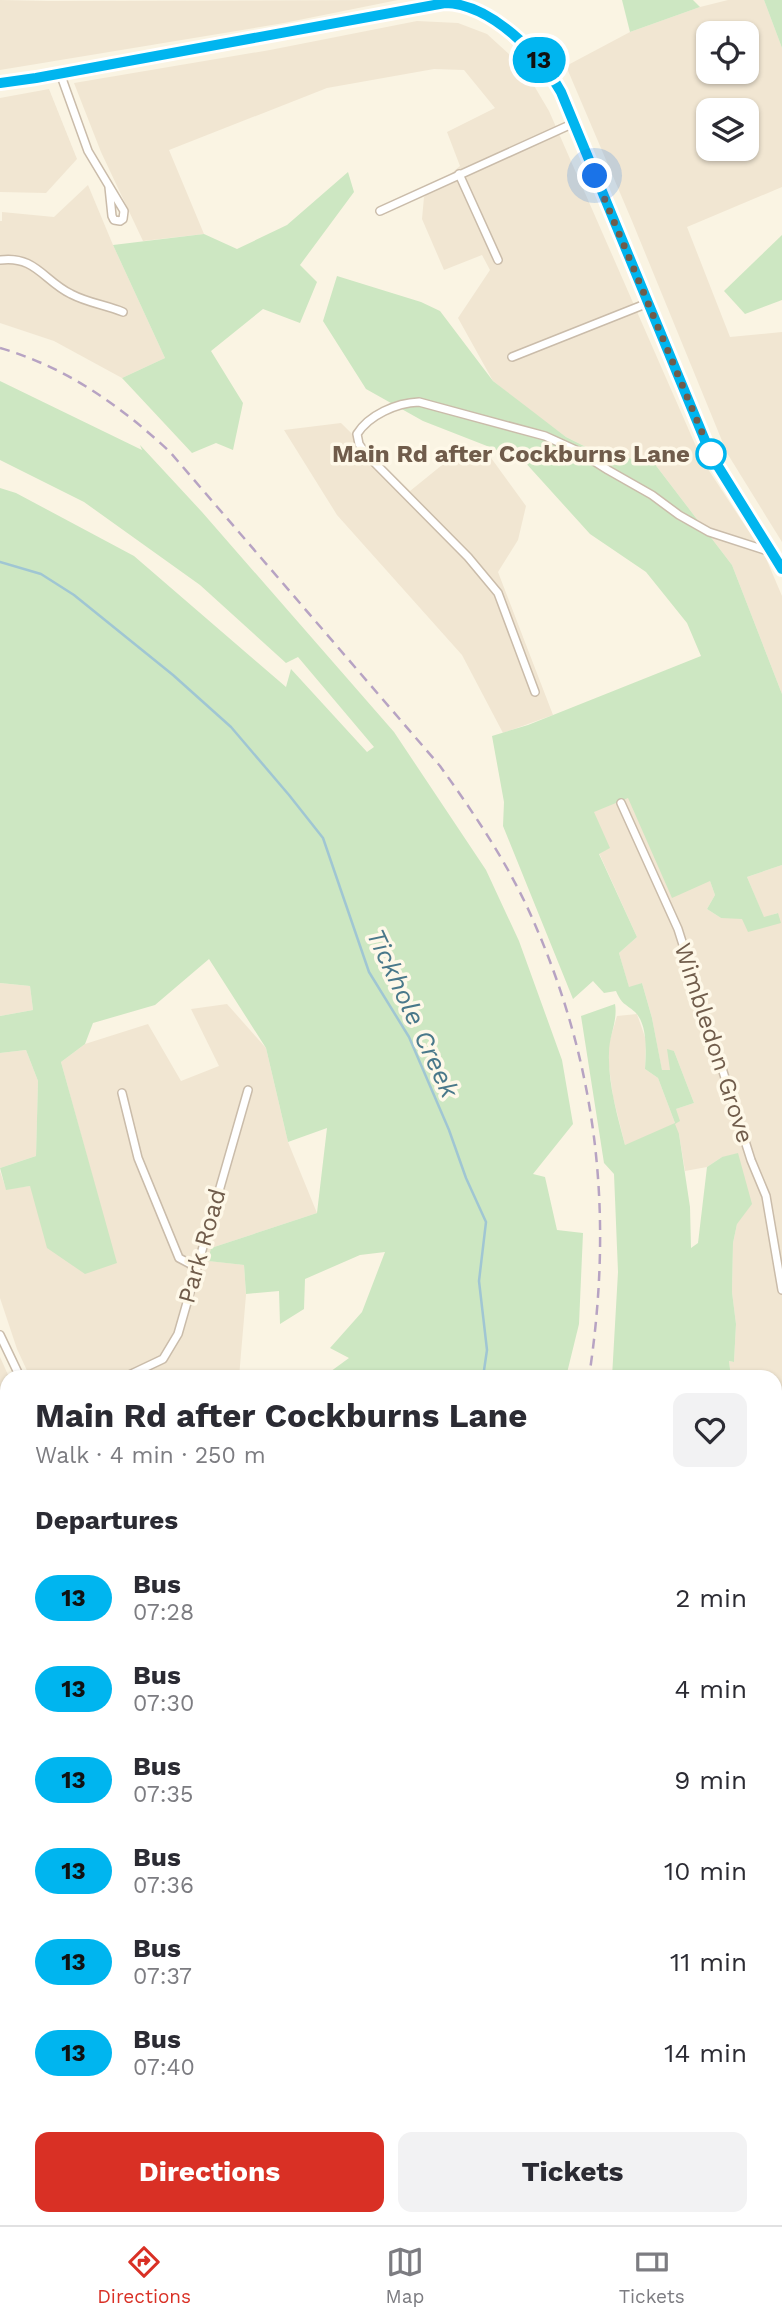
<!DOCTYPE html>
<html lang="en">
<head>
<meta charset="utf-8">
<style>
	:root { --surface:#fff; --page:#f2f2f3; --text:#2b2b33; --muted:#7c7c81; --line:#e1e1e2; --accent:#d93025 }
	body { margin:0; font-family:"Work Sans",sans-serif; background:var(--page); color:var(--text); height:100vh; display:flex; flex-direction:column; font-size:26px; white-space:nowrap }
	* { box-sizing:border-box; margin:0 }
	p { font-size:23px; color:var(--muted) }
	.icon { flex:none; width:38px; height:38px; fill:none; stroke:currentColor; stroke-width:2; stroke-linecap:round; stroke-linejoin:round }
	.map { position:relative; flex:1; overflow:hidden }
	.panel { position:absolute; left:0px; top:1370px; width:782px; height:856px; display:flex; flex-direction:column; background:var(--surface); border-radius:21px 21px 0 0; box-shadow:0 2px 5px #0004 }
	.panel>* { flex:none }
	.badge { padding:0 14px; border-radius:23px; font-size:24px; line-height:46px }
	.controls { position:absolute; left:696px; top:21px; display:grid; gap:14px }
	.controls a { display:grid; place-items:center; width:63px; height:63px; border-radius:14px; background:var(--surface); box-shadow:0 2px 5px #0004; font-size:35px }
	.you { position:absolute; width:35px; height:35px; margin:-18px; border:5px solid #fff; border-radius:50%; background:#1a73e8; box-shadow:0 0 0 10px #1a73e833 }
	.map>.badge { position:absolute; translate:-50% -50%; box-shadow:0 0 0 4px #fff }
	h2 { padding:0 35px; font-size:26px; line-height:63px }
	.round { display:grid; place-items:center; flex:none; width:74px; height:74px; border-radius:14px; background:var(--page) }
	.headline { display:flex; align-items:center; justify-content:space-between; height:119px; padding:0 35px }
	h1 { font-size:33px; font-weight:700; line-height:52px }
	.cta { display:flex; gap:14px; margin-top:auto; padding:14px 35px }
	.cta a { flex:1; height:80px; border-radius:14px; background:var(--accent); color:#fff; font-size:28px; font-weight:700; line-height:80px; text-align:center }
	.cta a+a { background:var(--page); color:var(--text) }
	ul { padding:0; list-style:none }
	li { display:flex; align-items:center; gap:21px; height:91px; padding:0 35px }
	li div { flex:1 }
	li b { display:block; font-size:26px }
	li em { font-style:normal }
	li .badge { min-width:77px; font-weight:700; text-align:center }
	.tabs { display:flex; justify-content:space-around; align-items:center; height:98px; border-top:2px solid var(--line); background:var(--surface); font-size:19px; color:var(--muted) }
	.tabs a { display:grid; justify-items:center; gap:4px }
	.tabs .active { color:var(--accent) }
	.map>svg:first-child { display:block }
	.residential { fill:#f1e6d2; fill-rule:evenodd }
	.green { fill:#cde7c2 }
	.lines { fill:none; stroke-linecap:round; stroke-linejoin:round }
	.stream { stroke:#a0c6d3; stroke-width:2.5 }
	.minor-casing { stroke:#cabcaa; stroke-width:10 }
	.secondary-casing { stroke:#cebda9; stroke-width:12 }
	.primary-casing { stroke:#dad5d0; stroke-width:13 }
	.trunk-casing { stroke:#dad5d0; stroke-width:15 }
	.motorway-casing { stroke:#dad5d0; stroke-width:15 }
	.minor { stroke:#fff; stroke-width:7 }
	.secondary { stroke:#fff; stroke-width:10 }
	.primary { stroke:#f5de9f; stroke-width:10 }
	.trunk { stroke:#f3cd9e; stroke-width:12 }
	.motorway { stroke:#f1bc9d; stroke-width:12 }
	.rail { stroke:#b7a3c3; stroke-width:2.5; stroke-dasharray:10 7; stroke-linecap:butt }
	.line-casing { stroke:#fff; stroke-width:16 }
	.line { stroke:#00b5ef; stroke-width:10 }
	.walk { stroke:#705c4b; stroke-width:7; stroke-dasharray:0 12.6 }
	.stop-dot { fill:#fff; stroke:#00b5ef; stroke-width:3.5 }
	.labels { text-anchor:middle; stroke-width:7; stroke-linejoin:round; paint-order:stroke }
	.stop-label { font-size:24px; font-weight:bold; fill:#705c4b; stroke:#fef8e8; text-anchor:end }
	.street-label { font-size:24px; fill:#705c4b; stroke:#fef8e8 }
	.water-label { font-size:26px; font-style:italic; fill:#49788a; stroke:#fef8e8 }
</style>
</head>
<body>
<div class="map">
<svg width="782" height="2225" viewBox="0 0 782 2225">
	<rect width="100%" height="100%" fill="#faf4e3"/>
	<!-- residential -->
	<g class="residential">
		<path d="M 0,0 L 48,1 L 398,0 L 284,23 L 0,70 Z"/>
		<path d="M 728,0 L 764,0 L 782,48 L 782,187 L 687,227 L 730,337 L 782,332 L 782,542 L 727,453 L 632,221 L 566,66 L 630,32 L 700,7 ZM 709,33 L 747,33 L 747,72 L 709,72 ZM 709,110 L 747,110 L 747,149 L 709,149 Z"/>
		<path d="M 417,21 L 458,23 L 487,34 L 523,67 L 549,111 L 702,460 L 765,556 L 782,596 L 782,694 L 732,565 L 654,463 L 596,452 L 566,437 L 531,411 L 493,381 L 458,318 L 490,270 L 482,255 L 444,270 L 422,219 L 424,197 L 460,166 L 447,132 L 495,108 L 464,70 L 434,69 L 327,88 L 169,150 L 204,234 L 143,241 L 101,152 L 74,83 L 270,50 Z"/>
		<path d="M 49,89 L 77,159 L 46,193 L 0,192 L 0,98 Z"/>
		<path d="M 88,185 L 113,245 L 165,358 L 122,378 L 54,341 L 0,323 L 0,221 L 2,221 L 2,212 L 54,217 Z"/>
		<path d="M 341,423 L 410,491 L 447,461 L 486,451 L 526,506 L 518,540 L 498,572 L 553,715 L 503,733 L 462,655 L 337,515 L 284,430 Z"/>
		<path d="M 578,738 L 710,881 L 715,895 L 707,909 L 721,918 L 736,917 L 780,923 L 777,913 L 764,918 L 747,877 L 782,865 L 782,1597 L 775,1600 L 775,1377 L 731,1377 L 729,1361 L 734,1362 L 736,1324 L 732,1292 L 733,1243 L 737,1224 L 722,1157 L 707,1167 L 685,1171 L 679,1134 L 625,1145 L 613,1097 L 609,1067 L 609,1043 L 617,1016 L 637,1014 L 646,1040 L 645,1069 L 658,1078 L 675,1123 L 676,1109 L 694,1103 L 674,1051 L 670,1070 L 662,1071 L 652,1018 L 642,983 L 629,988 L 619,953 L 637,937 L 599,853 L 609,848 L 593,812 Z"/>
		<path d="M 0,983 L 30,986 L 33,1010 L 0,1016 Z"/>
		<path d="M 227,1004 L 266,1048 L 288,1142 L 317,1213 L 211,1248 L 209,1261 L 244,1265 L 246,1295 L 239,1377 L 30,1377 L 17,1349 L 0,1298 L 0,1171 L 6,1189 L 30,1186 L 116,1263 L 61,1062 L 85,1044 L 148,1024 L 181,1081 L 219,1066 L 191,1009 Z"/>
		<path d="M 26,1050 L 38,1081 L 36,1156 L 0,1168 L 0,1053 Z"/>
		<path d="M 0,1357 L 9,1377 L 7,1377 L 7,1619 L 0,1630 Z"/>
		<path d="M 7,1654 L 7,1984 L 0,1986 L 0,1666 Z"/>
		<path d="M 782,1905 L 782,2225 L 587,2225 L 582,2219 L 775,2219 L 775,1906 Z"/>
		<path d="M 7,2137 L 7,2219 L 371,2219 L 371,2225 L 0,2225 L 0,2142 Z"/>
		<path d="M 398,2219 L 486,2219 L 488,2225 L 400,2225 Z"/>
	</g>
	<!-- green -->
	<g class="green">
		<path d="M 622,0 L 693,0 L 700,7 L 630,32 Z"/>
		<path d="M 764,0 L 782,0 L 782,48 Z"/>
		<path d="M 348,172 L 354,192 L 300,265 L 317,282 L 300,323 L 263,309 L 211,351 L 243,403 L 233,450 L 216,443 L 192,453 L 122,378 L 165,358 L 113,245 L 204,234 L 237,249 L 287,225 Z"/>
		<path d="M 782,235 L 782,300 L 745,314 L 724,291 Z"/>
		<path d="M 337,276 L 421,302 L 440,311 L 493,381 L 566,437 L 596,452 L 654,463 L 732,565 L 782,694 L 782,865 L 747,877 L 764,917 L 778,913 L 781,923 L 748,932 L 742,919 L 721,918 L 707,909 L 715,895 L 710,881 L 672,898 L 628,798 L 594,812 L 610,848 L 599,854 L 637,937 L 619,953 L 629,987 L 642,983 L 652,1018 L 662,1070 L 670,1070 L 667,1049 L 674,1051 L 694,1103 L 676,1109 L 680,1121 L 675,1124 L 679,1134 L 690,1207 L 691,1248 L 698,1243 L 707,1167 L 722,1157 L 738,1153 L 752,1204 L 737,1224 L 733,1243 L 732,1292 L 736,1324 L 734,1362 L 729,1361 L 731,1377 L 612,1377 L 618,1272 L 614,1174 L 604,1163 L 581,1016 L 615,1004 C 618,1021 609,1035 609,1053 C 608,1084 617,1114 625,1145 L 675,1123 L 658,1078 L 645,1069 C 646,1052 648,1025 635,1012 C 625,1003 622,1005 616,991 L 604,993 L 593,981 L 573,999 L 503,826 L 504,802 L 492,736 L 528,725 L 701,656 L 687,623 L 646,572 L 590,534 L 523,460 L 423,421 L 366,389 L 323,321 Z"/>
		<path d="M 0,381 L 142,450 L 140,445 L 202,512 L 394,732 L 486,870 L 519,941 L 562,1060 L 573,1124 L 533,1174 L 545,1177 L 557,1230 L 583,1233 L 579,1324 L 566,1377 L 323,1377 L 349,1358 L 330,1348 L 362,1312 L 385,1252 L 360,1255 L 305,1279 L 304,1309 L 280,1324 L 279,1291 L 246,1294 L 244,1265 L 208,1261 L 211,1248 L 317,1213 L 327,1128 L 288,1142 L 266,1048 L 209,959 L 155,1005 L 93,1023 L 85,1044 L 61,1062 L 117,1263 L 85,1274 L 47,1248 L 30,1186 L 6,1190 L 0,1168 L 36,1156 L 38,1081 L 26,1050 L 0,1053 L 0,1016 L 33,1010 L 30,986 L 0,983 L 0,488 L 16,493 L 134,556 L 286,687 L 291,669 L 367,752 L 374,747 L 298,657 L 286,663 L 200,585 L 84,502 L 0,460 Z"/>
		<path d="M 782,1597 L 782,1727 L 779,1751 L 782,1750 L 782,1796 L 779,1802 L 775,1804 L 775,1600 Z"/>
		<path d="M 538,2219 L 582,2219 L 587,2225 L 541,2225 Z"/>
	</g>
	<g class="lines">
		<!-- stream -->
		<path class="stream" d="M 0,562 L 41,574 L 74,595 L 173,675 L 231,727 L 289,795 L 323,838 L 369,972 L 409,1037 L 449,1130 L 466,1178 L 486,1222 L 479,1281 L 487,1350 L 483,1377"/>
		<defs>
			<g id="minor">
				<path d="M 60,73 L 88,151 L 124,211 L 123,219 L 120,221 L 114,220 L 112,216 L 109,187"/>
				<path d="M 459,174 L 498,260"/>
				<path d="M 380,211 L 574,123"/>
				<path d="M 0,260 C 35,255 44,281 71,294 C 88,303 106,305 123,312"/>
				<path d="M 512,357 L 648,303"/>
				<path d="M 535,692 L 498,593 L 468,557 L 366,454 L 359,444 L 357,434 C 369,415 396,403 419,402 L 545,436 L 578,451 L 608,470 L 652,495 L 679,515 L 709,532 L 771,552"/>
				<path d="M 621,803 L 678,929 L 751,1160 L 766,1196 L 782,1290"/>
				<path d="M 122,1093 L 138,1158 L 179,1258 L 196,1267"/>
				<path d="M 0,1335 L 20,1377"/>
				<path d="M 125,1377 L 163,1359 L 178,1334 L 248,1090"/>
				<path d="M 775,1590 L 782,1587"/>
				<path d="M 0,1646 L 7,1634"/>
				<path d="M 0,1746 L 7,1748"/>
				<path d="M 775,1820 L 782,1816"/>
				<path d="M 0,1906 L 7,1903"/>
				<path d="M 118,2219 L 120,2225"/>
				<path d="M 235,2219 L 238,2225"/>
				<path d="M 646,2219 L 648,2225"/>
			</g>
			<g id="secondary">
				<path d="M 0,83 L 36,78 L 445,3 C 491,4 540,54 561,92 L 711,455 L 782,568"/>
				<path d="M 385,2219 L 385,2225"/>
			</g>
			<path id="primary" d="M 0,2123 L 7,2118"/>
			<g id="trunk">
				<path d="M 775,1867 L 782,1865"/>
				<path d="M 775,1884 L 782,1883"/>
				<path d="M 0,2000 L 7,1999"/>
			</g>
			<g id="motorway">
				<path d="M 0,2016 L 7,2015"/>
				<path d="M 0,2033 L 7,2031"/>
				<path d="M 0,2053 L 7,2054"/>
			</g>
		</defs>
		<!-- minor casing -->
		<use href="#minor" class="minor-casing"/>
		<!-- secondary casing -->
		<use href="#secondary" class="secondary-casing"/>
		<!-- primary casing -->
		<use href="#primary" class="primary-casing"/>
		<!-- trunk casing -->
		<use href="#trunk" class="trunk-casing"/>
		<!-- motorway casing -->
		<use href="#motorway" class="motorway-casing"/>
		<!-- minor -->
		<use href="#minor" class="minor"/>
		<!-- secondary -->
		<use href="#secondary" class="secondary"/>
		<!-- primary -->
		<use href="#primary" class="primary"/>
		<!-- trunk -->
		<use href="#trunk" class="trunk"/>
		<!-- motorway -->
		<use href="#motorway" class="motorway"/>
		<!-- rail -->
		<g class="rail">
			<path d="M 0,348 C 66,367 121,406 170,452 L 440,766 C 473,812 505,859 529,911 C 598,1063 614,1213 589,1377"/>
			<path d="M 503,2219 L 506,2225"/>
			<path d="M 517,2219 L 520,2225"/>
		</g>
	</g>
	<g class="lines">
		<defs>
			<path id="line" d="M 0,83 L 36,78 L 445,3 C 491,4 540,54 561,92 L 711,455 L 782,569"/>
		</defs>
		<!-- line casing -->
		<use href="#line" class="line-casing"/>
		<!-- line -->
		<use href="#line" class="line"/>
		<!-- walk -->
		<path class="walk" d="M 595,176 L 711,454"/>
	</g>
	<!-- markers -->
	<circle class="stop-dot" cx="711" cy="454" r="14"/>
	<g class="labels">
		<!-- stop labels -->
		<g class="stop-label">
			<text x="690" y="462">Main Rd after Cockburns Lane</text>
		</g>
		<!-- street labels -->
		<g class="street-label">
			<text transform="translate(714 1043) rotate(72)" y="8">Wimbledon Grove</text>
			<text transform="translate(202 1246) rotate(-74)" y="8">Park Road</text>
		</g>
		<!-- water labels -->
		<g class="water-label">
			<text transform="translate(413 1013) rotate(65)" y="9">Tickhole Creek</text>
		</g>
	</g>
</svg>
<div class="controls">
<a><svg class="icon" aria-label="locate" viewBox="0 0 24 24"><circle cx="12" cy="12" r="6"/><path d="M12 2v4M12 18v4M2 12h4M18 12h4"/></svg></a>
<a><svg class="icon" aria-label="layers" viewBox="0 0 24 24"><path d="M12 4l9 5-9 5-9-5zM3 14l9 5 9-5"/></svg></a>
</div>
<div class="you" style="left:595px;top:176px"></div>
<b class="badge" style="left:539px;top:60px;background:#00b5ef;color:#111">13</b>
<section class="panel">
<div class="headline"><div><h1>Main Rd after Cockburns Lane</h1><p>Walk · 4 min · 250 m</p></div><a class="round"><svg class="icon" aria-label="heart" viewBox="0 0 24 24"><path d="M12 20l-8-8c-3-5 5-10 8-4 3-6 11-1 8 4z"/></svg></a></div>
<h2>Departures</h2>
<ul>
<li><span class="badge" style="background:#00b5ef;color:#111">13</span><div><b>Bus</b><p>07:28</p></div><em>2 min</em></li>
<li><span class="badge" style="background:#00b5ef;color:#111">13</span><div><b>Bus</b><p>07:30</p></div><em>4 min</em></li>
<li><span class="badge" style="background:#00b5ef;color:#111">13</span><div><b>Bus</b><p>07:35</p></div><em>9 min</em></li>
<li><span class="badge" style="background:#00b5ef;color:#111">13</span><div><b>Bus</b><p>07:36</p></div><em>10 min</em></li>
<li><span class="badge" style="background:#00b5ef;color:#111">13</span><div><b>Bus</b><p>07:37</p></div><em>11 min</em></li>
<li><span class="badge" style="background:#00b5ef;color:#111">13</span><div><b>Bus</b><p>07:40</p></div><em>14 min</em></li>
</ul>
<div class="cta"><a>Directions</a><a>Tickets</a></div>
</section>
</div>
<nav class="tabs">
<a class="active"><svg class="icon" aria-label="directions" viewBox="0 0 24 24"><path d="M12 3l9 9-9 9-9-9zM9 14v-3h6M13 9l2 2-2 2"/></svg>Directions</a>
<a><svg class="icon" aria-label="map" viewBox="0 0 24 24"><path d="M3 6l6-2 6 2 6-2v14l-6 2-6-2-6 2zM9 4v14M15 6v14"/></svg>Map</a>
<a><svg class="icon" aria-label="tickets" viewBox="0 0 24 24"><path d="M3 7h18v10H3zM15 7v10"/></svg>Tickets</a>
</nav>
</body>
</html>
